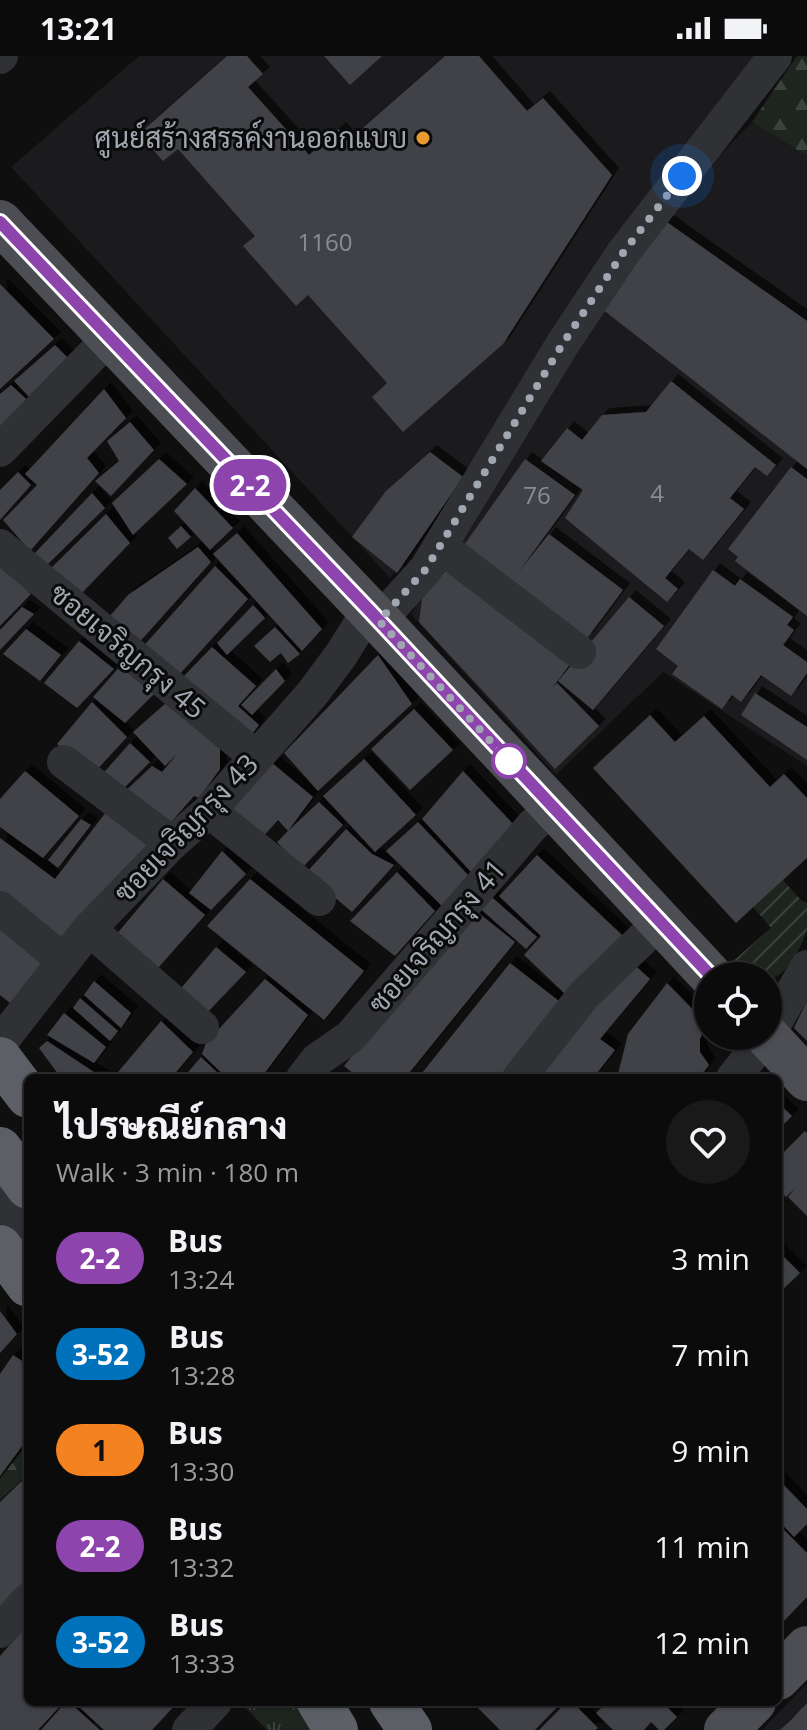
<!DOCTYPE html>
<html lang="en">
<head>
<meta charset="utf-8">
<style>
	:root { --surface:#0b0b0c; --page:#19191a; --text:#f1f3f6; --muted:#9a9b9d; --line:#2b2b2d }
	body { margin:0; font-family:"Open Sans",Sarabun,sans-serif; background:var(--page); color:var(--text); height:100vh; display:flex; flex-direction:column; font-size:30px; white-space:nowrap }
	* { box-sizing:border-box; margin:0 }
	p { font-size:26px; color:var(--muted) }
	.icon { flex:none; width:44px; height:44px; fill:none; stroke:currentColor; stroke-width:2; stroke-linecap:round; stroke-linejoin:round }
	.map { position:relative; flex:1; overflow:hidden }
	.panel { position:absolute; left:24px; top:1018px; width:758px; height:632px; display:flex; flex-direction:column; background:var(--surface); border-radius:12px; box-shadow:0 2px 6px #0004,0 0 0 2px var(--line) }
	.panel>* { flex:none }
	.badge { padding:0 16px; border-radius:26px; font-size:28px; line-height:52px }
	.fabs { position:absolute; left:694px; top:906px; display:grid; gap:16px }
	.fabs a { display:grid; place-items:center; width:88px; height:88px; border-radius:50%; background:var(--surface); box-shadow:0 2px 6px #0004,0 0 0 2px var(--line); font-size:40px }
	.you { position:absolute; width:40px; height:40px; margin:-20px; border:6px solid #fff; border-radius:50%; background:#1a73e8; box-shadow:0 0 0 12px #1a73e833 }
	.map>.badge { position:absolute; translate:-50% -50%; box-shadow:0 0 0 4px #fff }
	.round { display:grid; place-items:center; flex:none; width:84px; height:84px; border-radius:42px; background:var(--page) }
	.overview { display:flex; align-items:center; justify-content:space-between; height:136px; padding:0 32px }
	h1 { font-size:38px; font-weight:800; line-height:60px }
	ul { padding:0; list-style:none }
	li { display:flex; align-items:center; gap:24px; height:96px; padding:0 32px }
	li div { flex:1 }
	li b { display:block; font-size:30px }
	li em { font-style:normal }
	li .badge { min-width:88px; font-weight:700; text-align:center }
	.status { display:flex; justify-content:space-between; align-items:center; height:56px; padding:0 40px; background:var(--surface); direction:ltr }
	.status svg { height:22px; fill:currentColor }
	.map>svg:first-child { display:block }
	.built { fill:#1b1b1d }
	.grass { fill:url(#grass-tufts) }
	.forest { fill:url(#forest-firs) }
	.garden { fill:url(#garden-furrows) }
	.building { fill:#404246; filter:url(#shadow) }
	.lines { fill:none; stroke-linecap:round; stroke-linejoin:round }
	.minor { stroke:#303135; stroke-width:34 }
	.major { stroke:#4c4e54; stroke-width:44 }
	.highway { stroke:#5c6066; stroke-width:44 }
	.line-casing { stroke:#fff; stroke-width:18 }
	.line { stroke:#8e44ad; stroke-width:12 }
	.walk { stroke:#a0a7b0; stroke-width:8; stroke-dasharray:0 14.4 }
	.poi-dot { fill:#e79b2f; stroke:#0a0a0b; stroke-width:3 }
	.stop-dot { fill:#fff; stroke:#8e44ad; stroke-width:4 }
	.labels { text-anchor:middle; stroke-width:6; stroke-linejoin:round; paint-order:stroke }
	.number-label { font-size:24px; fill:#888e96 }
	.poi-label { font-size:28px; fill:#a0a7b0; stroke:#0a0a0b; text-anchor:end }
	.street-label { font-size:28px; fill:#a0a7b0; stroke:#0a0a0b }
</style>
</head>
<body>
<div class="status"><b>13:21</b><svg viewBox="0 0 49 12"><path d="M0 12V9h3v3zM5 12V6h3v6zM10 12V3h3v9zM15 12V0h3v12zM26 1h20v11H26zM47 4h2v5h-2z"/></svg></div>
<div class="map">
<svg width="807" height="1674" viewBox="0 0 807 1674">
	<defs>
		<pattern id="grass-tufts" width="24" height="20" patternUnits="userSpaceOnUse" patternTransform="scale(2)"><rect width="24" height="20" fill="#1e241e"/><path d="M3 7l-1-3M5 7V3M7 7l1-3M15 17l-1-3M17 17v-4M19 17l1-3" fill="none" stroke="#3b413c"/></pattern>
		<pattern id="forest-firs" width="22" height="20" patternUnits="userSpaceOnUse" patternTransform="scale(2)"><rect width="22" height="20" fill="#1e241e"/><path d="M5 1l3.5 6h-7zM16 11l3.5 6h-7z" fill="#3b413c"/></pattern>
		<pattern id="garden-furrows" width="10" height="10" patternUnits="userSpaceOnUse" patternTransform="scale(2)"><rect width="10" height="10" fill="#1e241e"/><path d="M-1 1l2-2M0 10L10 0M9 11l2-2" fill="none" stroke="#3b413c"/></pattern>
		<filter id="shadow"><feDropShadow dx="7" dy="-7" stdDeviation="0" flood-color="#0009"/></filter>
	</defs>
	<rect width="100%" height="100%" fill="#0f0f10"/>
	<!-- built -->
	<g class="built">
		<path d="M 139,0 L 758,0 L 390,522 L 11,111 Z"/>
		<path d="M 752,66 L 807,100 L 807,710 L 663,616 L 556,719 L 411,558 L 597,249 L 659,161 Z"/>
		<path d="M 807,1627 L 807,1674 L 762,1674 Z"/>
	</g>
	<!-- grass -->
	<path class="grass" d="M 244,1646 L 301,1646 L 321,1674 L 267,1674 L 242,1648 Z"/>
	<!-- forest -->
	<g class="forest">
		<path d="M 797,0 L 807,0 L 807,100 L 752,66 Z"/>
		<path d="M 28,1387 L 28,1418 L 0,1444 L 0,1423 Z"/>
	</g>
	<!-- garden -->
	<path class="garden" d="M 783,824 L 802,845 L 807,847 C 807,855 807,865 807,873 C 802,891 787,920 768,924 L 768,920 L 745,920 L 732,906 L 771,872 L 753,851 Z"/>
	<!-- building -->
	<g class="building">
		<path d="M 227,0 L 247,0 L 263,18 L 248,31 L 309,99 L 339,73 L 349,84 L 445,0 L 479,0 L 527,55 L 543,42 L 612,119 L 503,288 L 403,376 L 372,341 L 387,327 L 308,239 L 296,250 L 243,190 L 255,180 L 178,93 L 163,105 L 139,78 Z"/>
		<path d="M 324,0 L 382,0 L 350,29 Z"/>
		<path d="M 664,164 L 807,265 L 807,413 L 597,249 Z"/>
		<path d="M 0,228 L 54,283 L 0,333 Z"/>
		<path d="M 55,289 L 72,306 L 32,344 L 14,325 Z"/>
		<path d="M 671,325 L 776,409 L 767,420 L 755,411 L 730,442 L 744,453 L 703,504 L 689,493 L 665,522 L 678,533 L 667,546 L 565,462 L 583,434 L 541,405 L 567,372 L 582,384 L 602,359 L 646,356 Z"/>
		<path d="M 11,329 L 36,352 L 0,388 L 0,338 Z"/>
		<path d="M 104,333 L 126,362 L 87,402 L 99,417 L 30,495 L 3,464 L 37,429 L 25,418 Z"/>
		<path d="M 130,366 L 154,394 L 111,440 L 95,425 L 119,405 L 107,385 Z"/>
		<path d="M 430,396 L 463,421 L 397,517 L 352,481 L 386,435 Z"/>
		<path d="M 159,403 L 187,428 L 133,479 L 112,447 Z"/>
		<path d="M 525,403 L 575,439 L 517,518 L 549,478 L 623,534 L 585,585 L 457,499 Z"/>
		<path d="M 791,411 L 807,423 L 807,560 L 735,505 L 738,501 L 728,493 Z"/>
		<path d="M 18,416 L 31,429 L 0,464 L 0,434 Z"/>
		<path d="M 195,432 L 233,472 L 210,494 L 174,455 Z"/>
		<path d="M 92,437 L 105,452 L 44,512 L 34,498 Z"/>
		<path d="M 106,458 L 130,487 L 78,541 L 48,515 Z"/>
		<path d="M 181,470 L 191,481 L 177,493 L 168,482 Z"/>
		<path d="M 237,477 L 322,573 L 302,595 L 213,498 Z"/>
		<path d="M 198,491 L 211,506 L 136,590 L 109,561 L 128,539 Z"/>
		<path d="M 0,509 L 31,538 L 0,570 Z"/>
		<path d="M 215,510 L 248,543 L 178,620 L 140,594 Z"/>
		<path d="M 448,512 L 466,531 L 476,523 L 574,603 L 552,632 L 557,627 L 599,670 L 555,713 L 419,566 L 422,543 Z"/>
		<path d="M 713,514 L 735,530 L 740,523 L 793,561 L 787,569 L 794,574 L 783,589 L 807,606 L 807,617 L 791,640 L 761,619 L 741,646 L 732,639 L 722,653 L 672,618 L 678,610 L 656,593 Z"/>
		<path d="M 629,541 L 664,570 L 593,654 L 558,625 Z"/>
		<path d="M 253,549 L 265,562 L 227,599 L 217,587 Z"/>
		<path d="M 22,551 L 34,558 L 0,594 L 0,574 Z"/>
		<path d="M 275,571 L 300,598 L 288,607 L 281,597 L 270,606 L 254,590 Z"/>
		<path d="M 26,573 L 61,599 L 40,625 L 3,598 Z"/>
		<path d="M 79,585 L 114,613 L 77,652 L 44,627 Z"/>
		<path d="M 212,591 L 256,630 L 238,650 L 259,669 L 251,679 L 183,621 Z"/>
		<path d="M 378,599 L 412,648 L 318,735 L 284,697 Z"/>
		<path d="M 123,607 L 154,638 L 125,667 L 93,641 Z"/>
		<path d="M 276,613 L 285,625 L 252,659 L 241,649 Z"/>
		<path d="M 755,637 L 807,671 L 807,704 L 741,659 Z"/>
		<path d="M 92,646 L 127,681 L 93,718 L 57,688 Z"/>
		<path d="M 166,647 L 220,691 L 220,713 L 199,742 L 194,740 L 164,774 L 120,740 L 152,710 L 162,716 L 178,697 L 165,710 L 133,676 Z"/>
		<path d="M 414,653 L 453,694 L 410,734 L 371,693 Z"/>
		<path d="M 650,659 L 675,686 L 704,660 L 770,731 L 784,718 L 807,742 L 807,802 L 736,867 L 593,712 Z"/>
		<path d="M 130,687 L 150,706 L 118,738 L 99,722 Z"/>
		<path d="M 364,703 L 416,759 L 375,796 L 323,740 Z"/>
		<path d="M 271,706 L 313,741 L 288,775 L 319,746 L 343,769 L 302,812 L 277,786 L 288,775 L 278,764 L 259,785 L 223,756 Z"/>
		<path d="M 25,715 L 79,760 L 43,802 L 0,771 L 0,743 Z"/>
		<path d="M 463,715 L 515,770 L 472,817 L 422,763 Z"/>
		<path d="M 106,756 L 149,791 L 65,893 L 0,844 L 0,782 L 55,823 Z"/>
		<path d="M 81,763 L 91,769 L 58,812 L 48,804 Z"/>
		<path d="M 418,766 L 469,820 L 445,853 L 386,795 Z"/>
		<path d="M 346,773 L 372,798 L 394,809 L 352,856 L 306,817 Z"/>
		<path d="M 222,795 L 246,818 L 211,854 L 189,837 Z"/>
		<path d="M 537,799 L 639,895 L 630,905 L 650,923 L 600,983 L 615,994 L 593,1022 L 530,1022 L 583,955 L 524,899 L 541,880 L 499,840 Z"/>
		<path d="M 397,816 L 435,855 L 395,900 L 350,865 Z"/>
		<path d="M 163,823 L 205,859 L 150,921 L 109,887 Z"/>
		<path d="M 250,823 L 364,915 L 324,964 L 207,870 Z"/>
		<path d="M 486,836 L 537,881 L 526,893 L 475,848 Z"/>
		<path d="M 471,851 L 515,886 L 405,1022 L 359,1022 L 344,1010 Z"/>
		<path d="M 0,872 L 48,910 L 15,951 L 0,939 Z"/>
		<path d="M 216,891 L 246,916 L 204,960 L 176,938 Z"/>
		<path d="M 510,907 L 564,949 L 506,1022 L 418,1022 Z"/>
		<path d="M 265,923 L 308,959 L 261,1022 L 227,1022 L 202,998 L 206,987 Z"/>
		<path d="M 94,925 L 131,957 L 121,972 L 84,939 Z"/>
		<path d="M 667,927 L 707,968 L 700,983 L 700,996 L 709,1009 L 699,1022 L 617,1022 L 628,978 Z"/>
		<path d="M 80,942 L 118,975 L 110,985 L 73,952 Z"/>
		<path d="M 807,945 L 807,985 L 794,972 Z"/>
		<path d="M 64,957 L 106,991 L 94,1007 L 47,979 Z"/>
		<path d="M 161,965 L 193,996 L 171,1022 L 113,1022 Z"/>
		<path d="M 47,985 L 103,1022 L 61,1022 L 39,992 Z"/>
		<path d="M 201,1001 L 223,1022 L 183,1022 Z"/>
		<path d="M 778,1047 L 792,1060 L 778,1074 Z"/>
		<path d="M 805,1075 L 807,1077 L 807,1160 L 788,1141 L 796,1131 L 786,1141 L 778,1133 L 778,1102 Z"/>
		<path d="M 778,1195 L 800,1217 L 778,1238 Z"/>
		<path d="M 0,1255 L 17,1278 L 0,1297 Z"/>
		<path d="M 13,1299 L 28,1309 L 28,1382 L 0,1420 L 0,1318 Z"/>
		<path d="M 28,1419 L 28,1533 L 0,1565 L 0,1446 Z"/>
		<path d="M 778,1423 L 807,1453 L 807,1468 L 794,1481 L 778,1464 Z"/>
		<path d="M 778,1468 L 807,1497 L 807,1541 L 778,1571 Z"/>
		<path d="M 28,1568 L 28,1646 L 64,1646 L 38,1674 L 0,1674 L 0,1600 Z"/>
		<path d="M 66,1646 L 69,1646 L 100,1674 L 41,1674 Z"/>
		<path d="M 80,1646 L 178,1646 L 152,1674 L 104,1674 L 77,1649 Z"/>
		<path d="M 472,1646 L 562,1646 L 535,1674 L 500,1674 Z"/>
		<path d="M 567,1646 L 572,1646 L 598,1672 L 595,1674 L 539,1674 Z"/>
		<path d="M 607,1646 L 670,1646 L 666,1650 L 677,1661 L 664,1674 L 659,1674 L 651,1666 L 644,1674 L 613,1674 L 596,1657 Z"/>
		<path d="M 807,1647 L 807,1674 L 780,1674 L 790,1665 Z"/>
	</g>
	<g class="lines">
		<!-- minor -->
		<g class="minor">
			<path d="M 0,1 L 1,0"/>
			<path d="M 0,394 L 110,281"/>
			<path d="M 0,490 L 255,700"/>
			<path d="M 440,490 L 579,596"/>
			<path d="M 379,565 L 426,513 L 562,289 L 623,197 L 775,0"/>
			<path d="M 64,706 L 172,787"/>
			<path d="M 209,755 L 319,843"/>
			<path d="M 0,852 L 64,905"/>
			<path d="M 89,873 L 202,971"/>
			<path d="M 768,979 L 807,911"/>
			<path d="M 0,987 L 89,873 L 172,787 L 209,755 L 312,638 L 341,599 L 369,554"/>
			<path d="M 303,1022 L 317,1004 L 350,981 L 533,769 L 554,752"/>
			<path d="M 519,1022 L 584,939 L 660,866"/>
			<path d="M 733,1022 L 767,980"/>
			<path d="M 0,1139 L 28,1177"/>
			<path d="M 0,1575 L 28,1544"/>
			<path d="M 189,1674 L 215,1646"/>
		</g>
		<!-- major -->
		<g class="major">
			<path d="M 0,166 L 369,554 L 711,920"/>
			<path d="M 767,980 L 807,1023"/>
			<path d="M 778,1622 L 807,1592"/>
			<path d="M 726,1674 L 754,1646"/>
		</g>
		<!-- highway -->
		<g class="highway">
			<path d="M 0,1003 L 28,1040"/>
			<path d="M 0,1093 L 28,1131"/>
			<path d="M 0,1191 L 28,1229"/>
			<path d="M 319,1646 L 336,1674"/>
			<path d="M 391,1646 L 410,1674"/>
		</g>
	</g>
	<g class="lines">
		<defs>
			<path id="line" d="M 0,166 L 369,554 L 711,920"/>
		</defs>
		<!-- line casing -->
		<use href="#line" class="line-casing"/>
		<!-- line -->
		<use href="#line" class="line"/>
		<!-- walk -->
		<path class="walk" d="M 509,705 L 379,565 L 426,513 L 562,289 L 623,197 L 682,120"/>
	</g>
	<!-- markers -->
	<circle class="poi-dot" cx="423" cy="82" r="8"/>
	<circle class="stop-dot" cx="509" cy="705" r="16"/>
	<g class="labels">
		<!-- number labels -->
		<g class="number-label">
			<text x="325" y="195">1160</text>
			<text x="657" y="446">4</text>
			<text x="537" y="448">76</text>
		</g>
		<!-- poi labels -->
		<g class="poi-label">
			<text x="407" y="92">ศูนย์สร้างสรรค์งานออกแบบ</text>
		</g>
		<!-- street labels -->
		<g class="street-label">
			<text transform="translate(128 595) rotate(40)" y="10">ซอยเจริญกรุง 45</text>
			<text transform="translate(186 772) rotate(-46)" y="10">ซอยเจริญกรุง 43</text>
			<text transform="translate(437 880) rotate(-49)" y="10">ซอยเจริญกรุง 41</text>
		</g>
	</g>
</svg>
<div class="fabs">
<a><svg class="icon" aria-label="locate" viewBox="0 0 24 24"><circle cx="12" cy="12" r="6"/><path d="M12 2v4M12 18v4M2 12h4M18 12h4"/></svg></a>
</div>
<div class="you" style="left:682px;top:120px"></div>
<b class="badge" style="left:250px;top:429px;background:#8e44ad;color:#fff">2-2</b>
<section class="panel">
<div class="overview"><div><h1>ไปรษณีย์กลาง</h1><p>Walk · 3 min · 180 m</p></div><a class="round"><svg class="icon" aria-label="heart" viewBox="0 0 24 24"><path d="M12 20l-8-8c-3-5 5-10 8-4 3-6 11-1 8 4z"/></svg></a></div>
<ul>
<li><span class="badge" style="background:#8e44ad;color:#fff">2-2</span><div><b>Bus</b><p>13:24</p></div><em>3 min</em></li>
<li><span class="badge" style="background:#0072bc;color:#fff">3-52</span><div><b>Bus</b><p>13:28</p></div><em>7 min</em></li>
<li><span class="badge" style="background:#f58220;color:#111">1</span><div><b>Bus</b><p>13:30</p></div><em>9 min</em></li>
<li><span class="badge" style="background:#8e44ad;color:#fff">2-2</span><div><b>Bus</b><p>13:32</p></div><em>11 min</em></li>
<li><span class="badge" style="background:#0072bc;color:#fff">3-52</span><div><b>Bus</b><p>13:33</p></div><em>12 min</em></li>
</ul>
</section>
</div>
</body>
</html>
